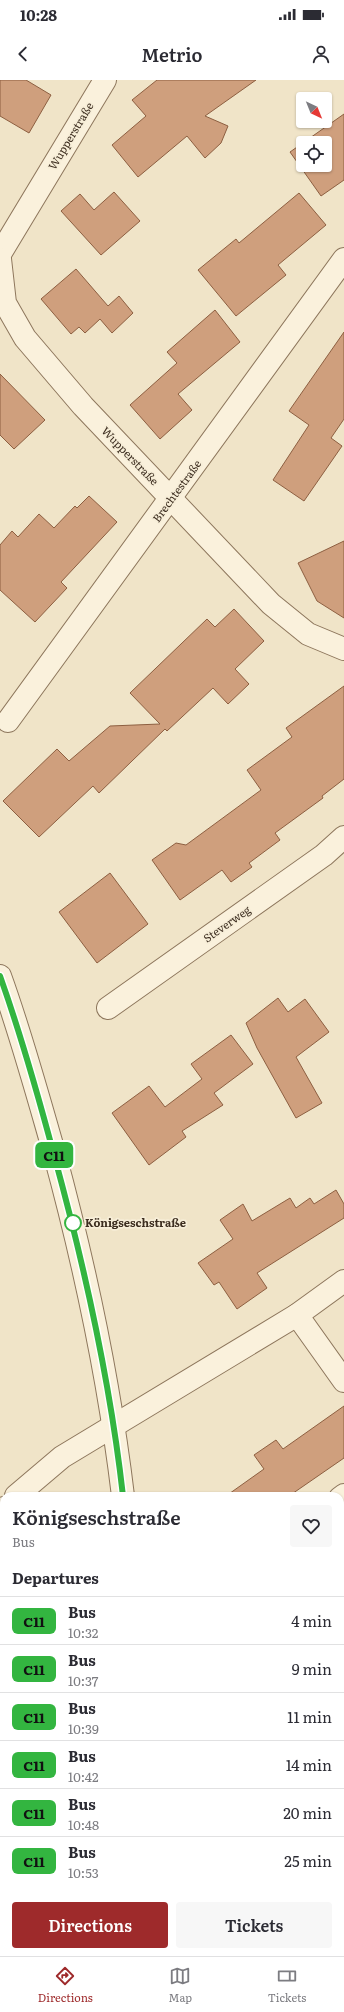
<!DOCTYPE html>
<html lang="en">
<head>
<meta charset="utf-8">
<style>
	:root { --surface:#fff; --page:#f7f7f7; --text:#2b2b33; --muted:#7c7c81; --line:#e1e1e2; --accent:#9e2a2b }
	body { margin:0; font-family:Literata,serif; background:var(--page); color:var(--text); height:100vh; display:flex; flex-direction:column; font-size:15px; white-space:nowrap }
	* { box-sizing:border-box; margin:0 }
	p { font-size:13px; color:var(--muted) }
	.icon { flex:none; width:22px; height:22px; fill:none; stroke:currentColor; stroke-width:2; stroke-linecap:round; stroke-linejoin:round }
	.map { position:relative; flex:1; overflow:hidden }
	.details { position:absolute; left:0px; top:1412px; width:344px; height:464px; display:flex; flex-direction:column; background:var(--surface); border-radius:12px 12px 0 0; box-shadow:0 1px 3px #0004 }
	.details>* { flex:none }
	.badge { padding:0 8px; border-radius:6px; font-size:14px; line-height:26px }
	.needle { width:26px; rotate:137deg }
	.controls { position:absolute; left:296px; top:12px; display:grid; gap:8px }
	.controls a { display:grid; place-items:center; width:36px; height:36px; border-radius:4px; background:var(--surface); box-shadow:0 1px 3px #0004; font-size:20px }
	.map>.badge { position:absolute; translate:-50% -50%; box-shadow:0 0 0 2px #fff }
	h2 { padding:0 12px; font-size:15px; line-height:36px }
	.round { display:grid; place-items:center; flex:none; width:42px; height:42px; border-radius:4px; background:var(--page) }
	.overview { display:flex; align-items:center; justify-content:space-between; height:68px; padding:0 12px }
	h1 { font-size:19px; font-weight:600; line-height:30px }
	.button { display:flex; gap:8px; margin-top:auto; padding:8px 12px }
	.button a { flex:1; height:46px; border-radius:4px; background:var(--accent); color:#fff; font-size:16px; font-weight:600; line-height:46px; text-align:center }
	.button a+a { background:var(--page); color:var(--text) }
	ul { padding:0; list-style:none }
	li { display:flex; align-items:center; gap:12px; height:48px; padding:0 12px; border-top:1px solid var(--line) }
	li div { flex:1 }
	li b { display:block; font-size:15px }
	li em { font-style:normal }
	li .badge { min-width:44px; font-weight:700; text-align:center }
	.status { display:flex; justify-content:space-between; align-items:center; height:28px; padding:0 20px; background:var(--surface); direction:ltr }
	.status svg { height:11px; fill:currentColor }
	header { display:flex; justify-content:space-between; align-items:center; height:52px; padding:0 12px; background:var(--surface); font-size:18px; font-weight:600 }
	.dock { display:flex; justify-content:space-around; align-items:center; height:56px; border-top:1px solid var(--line); background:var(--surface); font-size:11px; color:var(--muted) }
	.dock a { display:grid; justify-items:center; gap:2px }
	.dock .on { color:var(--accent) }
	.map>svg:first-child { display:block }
	.green { fill:#c9cf9b }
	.building { fill:#cf9f7d; stroke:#8d5f41; fill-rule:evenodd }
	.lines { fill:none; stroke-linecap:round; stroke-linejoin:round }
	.minor-casing { stroke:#8d765c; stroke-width:24 }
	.minor { stroke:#faf1dc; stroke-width:22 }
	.line-casing { stroke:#fff; stroke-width:9 }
	.line { stroke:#33b540; stroke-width:6 }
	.stop-dot { fill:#fff; stroke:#33b540; stroke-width:2 }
	.labels { text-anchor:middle; stroke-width:3.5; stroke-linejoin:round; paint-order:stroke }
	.street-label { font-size:11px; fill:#3d2e20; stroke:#f7eed8 }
	.stop-label { font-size:11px; font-weight:bold; fill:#3d2e20; stroke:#f7eed8; text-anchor:start }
</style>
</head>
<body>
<div class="status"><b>10:28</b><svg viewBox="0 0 49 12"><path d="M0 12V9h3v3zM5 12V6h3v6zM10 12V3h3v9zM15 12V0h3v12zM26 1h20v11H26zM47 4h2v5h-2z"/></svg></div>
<header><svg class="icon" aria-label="back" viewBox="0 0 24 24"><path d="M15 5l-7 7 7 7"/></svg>Metrio<svg class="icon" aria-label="person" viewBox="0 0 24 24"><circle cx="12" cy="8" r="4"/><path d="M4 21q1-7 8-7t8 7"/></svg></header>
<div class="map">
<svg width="344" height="1876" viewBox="0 0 344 1876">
	<rect width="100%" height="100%" fill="#f0e4c8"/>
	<!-- green -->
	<path class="green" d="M 344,1854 L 344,1876 L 309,1876 L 315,1872 L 340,1872 L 340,1857 Z"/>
	<!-- building -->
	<g class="building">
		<path d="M 0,0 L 26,0 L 51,15 L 29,53 L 0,36 Z"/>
		<path d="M 157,0 L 256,0 L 205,36 L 228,46 L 221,63 L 205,78 L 187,56 L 138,97 L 112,65 L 146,36 L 132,20 Z"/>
		<path d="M 344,34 L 344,100 L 321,116 L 290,72 ZM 303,63 L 325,63 L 325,85 L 303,85 Z"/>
		<path d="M 114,112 L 140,141 L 101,175 L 61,131 L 80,114 L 94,130 Z"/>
		<path d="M 299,113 L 326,145 L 278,185 L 286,195 L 236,236 L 198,190 L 236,159 L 239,163 Z"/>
		<path d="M 76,189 L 108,226 L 119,216 L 133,233 L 112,253 L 100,239 L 85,253 L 79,247 L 71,254 L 41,219 Z"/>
		<path d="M 215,230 L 240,262 L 178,314 L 192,330 L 160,359 L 130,325 L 177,283 L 167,272 Z"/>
		<path d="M 344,252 L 344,339 L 331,358 L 342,366 L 304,421 L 273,400 L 309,345 L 289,331 Z"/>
		<path d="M 0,294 L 45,340 L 14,369 L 0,355 Z"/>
		<path d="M 89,416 L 117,442 L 61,502 L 67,508 L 35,542 L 0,510 L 0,465 L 12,451 L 18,457 L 39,434 L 54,448 L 75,426 L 77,428 Z"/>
		<path d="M 344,461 L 344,538 L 317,521 L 298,483 Z"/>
		<path d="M 234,529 L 264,561 L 235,589 L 249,604 L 228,624 L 213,608 L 167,651 L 165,649 L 99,713 L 93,706 L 39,757 L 3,721 L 57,669 L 69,681 L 110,646 L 160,644 L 130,613 L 207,539 L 215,547 Z"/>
		<path d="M 344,606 L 344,699 L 322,716 L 323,718 L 275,753 L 280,760 L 249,783 L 252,787 L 231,802 L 222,790 L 180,820 L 152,780 L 176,763 L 186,765 L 261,710 L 247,690 L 292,657 L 286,648 Z"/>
		<path d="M 110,793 L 148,844 L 97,883 L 59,832 Z"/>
		<path d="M 278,918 L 288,932 L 305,919 L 329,952 L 296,977 L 322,1023 L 296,1038 L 257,968 L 246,943 Z"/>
		<path d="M 231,955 L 253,984 L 214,1013 L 223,1025 L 182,1051 L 186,1057 L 149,1085 L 112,1033 L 149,1006 L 165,1027 L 202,999 L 191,984 Z"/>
		<path d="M 336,1110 L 344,1124 L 344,1138 L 257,1193 L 267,1208 L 237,1229 L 219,1202 L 214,1205 L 198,1183 L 233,1159 L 220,1140 L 243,1124 L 252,1141 L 290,1118 L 296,1128 L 310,1118 L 314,1124 Z"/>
		<path d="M 344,1326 L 344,1378 L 289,1416 L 226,1416 L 264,1389 L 254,1375 L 276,1360 L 283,1369 Z"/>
	</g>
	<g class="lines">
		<defs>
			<g id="minor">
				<path d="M 0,174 L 105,0"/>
				<path d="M 0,179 L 5,223 L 25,258 L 83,326 L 271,524 L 308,554 L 344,569"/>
				<path d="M 8,641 L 344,179"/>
				<path d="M 0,896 C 21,954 37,1013 54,1072 C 85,1186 109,1299 123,1416"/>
				<path d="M 108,928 L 324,775 L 344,757"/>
				<path d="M 297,1235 L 344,1301"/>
				<path d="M 16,1416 L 62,1377 L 297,1235 L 344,1201"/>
				<path d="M 340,1418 L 344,1415"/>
				<path d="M 0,1434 L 4,1428"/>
				<path d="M 0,1736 L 4,1750"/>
				<path d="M 0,1866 L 4,1861"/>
				<path d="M 167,1872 L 167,1876"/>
			</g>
		</defs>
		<!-- minor casing -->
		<use href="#minor" class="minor-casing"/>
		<!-- minor -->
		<use href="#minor" class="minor"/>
	</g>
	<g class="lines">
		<defs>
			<path id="line" d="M 0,896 C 21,955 38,1015 54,1075 C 85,1188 110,1300 123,1416"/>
		</defs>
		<!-- line casing -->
		<use href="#line" class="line-casing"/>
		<!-- line -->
		<use href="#line" class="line"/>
	</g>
	<!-- markers -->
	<circle class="stop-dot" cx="73" cy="1143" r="8"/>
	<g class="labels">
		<!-- street labels -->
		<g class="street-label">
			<text transform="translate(71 56) rotate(-59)" y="4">Wupperstraße</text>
			<text transform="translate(130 376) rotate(46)" y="4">Wupperstraße</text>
			<text transform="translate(177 411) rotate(-54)" y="4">Brechtestraße</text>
			<text transform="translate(227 844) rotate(-35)" y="4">Steverweg</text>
		</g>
		<!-- stop labels -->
		<g class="stop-label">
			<text x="85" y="1147">Königseschstraße</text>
		</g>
	</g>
</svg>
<div class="controls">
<a><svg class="needle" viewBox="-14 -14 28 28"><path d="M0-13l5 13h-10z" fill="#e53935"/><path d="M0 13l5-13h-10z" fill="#7c7c81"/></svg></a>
<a><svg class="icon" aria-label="locate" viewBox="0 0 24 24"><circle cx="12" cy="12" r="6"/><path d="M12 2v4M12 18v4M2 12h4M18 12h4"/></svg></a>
</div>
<b class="badge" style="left:54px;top:1075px;background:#33b540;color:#111">C11</b>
<section class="details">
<div class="overview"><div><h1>Königseschstraße</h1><p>Bus</p></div><a class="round"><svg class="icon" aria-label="heart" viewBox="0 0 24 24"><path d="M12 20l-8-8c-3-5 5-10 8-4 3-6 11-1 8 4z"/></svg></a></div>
<h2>Departures</h2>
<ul>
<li><span class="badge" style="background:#33b540;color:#111">C11</span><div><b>Bus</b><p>10:32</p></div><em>4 min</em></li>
<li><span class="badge" style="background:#33b540;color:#111">C11</span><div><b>Bus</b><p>10:37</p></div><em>9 min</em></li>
<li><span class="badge" style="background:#33b540;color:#111">C11</span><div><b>Bus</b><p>10:39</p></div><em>11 min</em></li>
<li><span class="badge" style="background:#33b540;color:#111">C11</span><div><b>Bus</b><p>10:42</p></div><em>14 min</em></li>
<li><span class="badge" style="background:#33b540;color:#111">C11</span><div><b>Bus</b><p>10:48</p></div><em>20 min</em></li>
<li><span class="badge" style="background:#33b540;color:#111">C11</span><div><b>Bus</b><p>10:53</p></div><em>25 min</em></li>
</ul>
<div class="button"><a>Directions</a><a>Tickets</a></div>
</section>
</div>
<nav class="dock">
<a class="on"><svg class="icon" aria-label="directions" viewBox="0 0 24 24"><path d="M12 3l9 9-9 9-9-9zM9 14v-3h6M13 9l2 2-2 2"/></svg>Directions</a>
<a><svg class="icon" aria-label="map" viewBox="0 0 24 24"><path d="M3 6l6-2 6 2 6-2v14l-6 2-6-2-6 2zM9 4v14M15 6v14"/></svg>Map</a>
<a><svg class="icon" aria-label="tickets" viewBox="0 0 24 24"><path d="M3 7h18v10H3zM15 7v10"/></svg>Tickets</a>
</nav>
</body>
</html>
